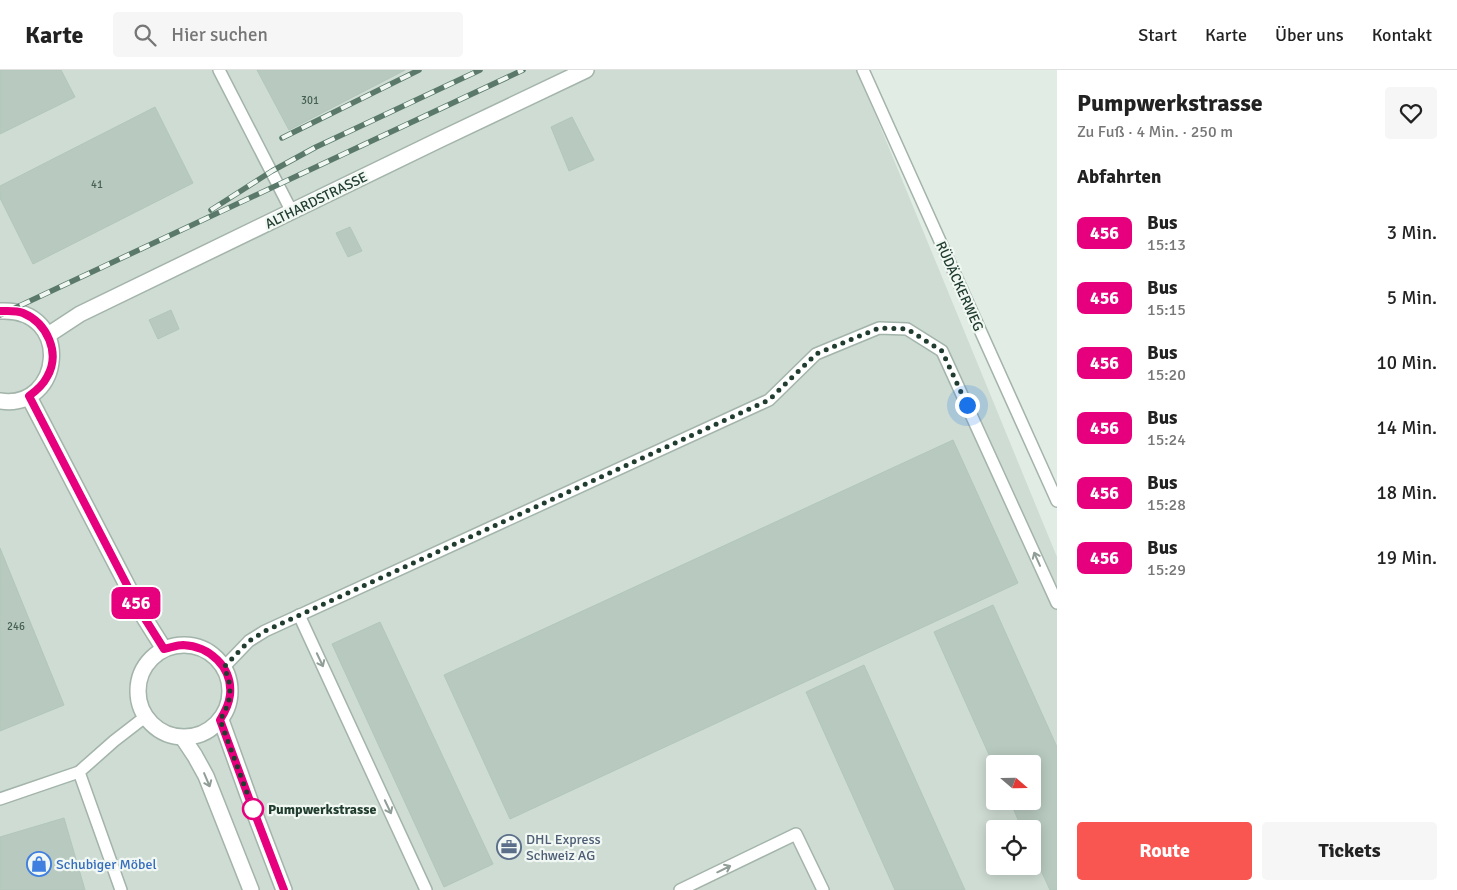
<!DOCTYPE html>
<html lang="de">
<head>
<meta charset="utf-8">
<style>
	:root { --surface:#fff; --page:#f6f6f6; --text:#222; --muted:#767676; --line:#e0e0e0; --accent:#f95651 }
	body { margin:0; font-family:Signika,sans-serif; background:var(--page); color:var(--text); height:100vh; display:flex; flex-direction:column; font-size:19px; white-space:nowrap }
	* { box-sizing:border-box; margin:0 }
	p { font-size:16px; color:var(--muted) }
	.icon { flex:none; width:28px; height:28px; fill:none; stroke:currentColor; stroke-width:2; stroke-linecap:round; stroke-linejoin:round }
	.map { position:relative; flex:1; overflow:hidden }
	.panel { display:flex; flex-direction:column; background:var(--surface); width:400px }
	.panel>* { flex:none }
	.badge { padding:0 10px; border-radius:8px; font-size:18px; line-height:32px }
	.needle { width:32px; rotate:110deg }
	.buttons { position:absolute; left:986px; top:685px; display:grid; gap:10px }
	.buttons a { display:grid; place-items:center; width:55px; height:55px; border-radius:5px; background:var(--surface); box-shadow:0 2px 12px #0003; font-size:25px }
	.you { position:absolute; width:25px; height:25px; margin:-12px; border:4px solid #fff; border-radius:50%; background:#1a73e8; box-shadow:0 0 0 8px #1a73e833 }
	.map>.badge { position:absolute; translate:-50% -50%; box-shadow:0 0 0 2px #fff }
	h2 { padding:0 20px; font-size:19px; line-height:45px }
	.round { display:grid; place-items:center; flex:none; width:52px; height:52px; border-radius:5px; background:var(--page) }
	.head { display:flex; align-items:center; justify-content:space-between; height:85px; padding:0 20px }
	h1 { font-size:24px; font-weight:700; line-height:38px }
	.cta { display:flex; gap:10px; margin-top:auto; padding:10px 20px }
	.cta a { flex:1; height:58px; border-radius:5px; background:var(--accent); color:#fff; font-size:20px; font-weight:700; line-height:58px; text-align:center }
	.cta a+a { background:var(--page); color:var(--text) }
	ul { padding:0; list-style:none }
	li { display:flex; align-items:center; gap:15px; height:65px; padding:0 20px }
	li div { flex:1 }
	li b { display:block; font-size:19px }
	li em { font-style:normal }
	li .badge { min-width:55px; font-weight:700; text-align:center }
	header { display:flex; align-items:center; gap:30px; box-sizing:border-box; height:70px; padding:0 25px; background:var(--surface); border-bottom:1px solid var(--line) }
	header strong { font-size:24px }
	nav { display:flex; gap:28px; margin-inline-start:auto; font-size:18px }
	.search { width:350px; height:45px; background:var(--page); display:flex; align-items:center; gap:12px; box-sizing:border-box; padding:0 18px; border-radius:5px; color:var(--muted); font-size:19px }
	main { display:flex; flex:1; min-height:0 }
	.map>svg:first-child { display:block }
	.built { fill:#cedcd3; fill-rule:evenodd }
	.building { fill:#b8cabf; stroke:#b2c6ba }
	.lines { fill:none; stroke-linecap:round; stroke-linejoin:round }
	.service-casing { stroke:#a3b4aa; stroke-width:14 }
	.minor-casing { stroke:#a3b4aa; stroke-width:18 }
	.service { stroke:#fff; stroke-width:11 }
	.minor { stroke:#fff; stroke-width:15 }
	.rail-casing { stroke:#5a796a; stroke-width:5.5 }
	.rail { stroke:#f1f8f3; stroke-width:4; stroke-dasharray:11; stroke-linecap:butt }
	.oneway { stroke:#909e97 }
	.line-casing { stroke:#fff; stroke-width:11 }
	.line { stroke:#e6007e; stroke-width:8 }
	.walk { stroke:#203d2f; stroke-width:5; stroke-dasharray:0 9 }
	.stop-dot { fill:#fff; stroke:#e6007e; stroke-width:2.5 }
	.labels { text-anchor:middle; stroke-width:4.5; stroke-linejoin:round; paint-order:stroke }
	.number-label { font-size:11px; fill:#466053 }
	.street-label { font-size:14px; fill:#203d2f; stroke:#f1f8f3 }
	.stop-label { font-size:14px; font-weight:bold; fill:#203d2f; stroke:#f1f8f3; text-anchor:start }
	.service-label { font-size:14px; fill:#4e5e75; stroke:#f1f8f3; text-anchor:start }
	.shop-label { font-size:14px; fill:#366cbe; stroke:#f1f8f3; text-anchor:start }
</style>
</head>
<body>
<header>
<strong>Karte</strong>
<div class="search"><svg class="icon" aria-label="search" viewBox="0 0 24 24"><circle cx="10" cy="10" r="6"/><path d="M15 15l6 6"/></svg>Hier suchen</div>
<nav><a>Start</a><a>Karte</a><a>Über uns</a><a>Kontakt</a></nav>
</header>
<main>
<div class="map">
<svg width="1057" height="820" viewBox="0 0 1057 820">
	<rect width="100%" height="100%" fill="#e0ece4"/>
	<!-- built -->
	<path class="built" d="M 0,0 L 857,0 L 1057,487 L 1057,820 L 0,820 ZM 995,694 L 1032,694 L 1032,731 L 995,731 ZM 995,759 L 1032,759 L 1032,796 L 995,796 Z"/>
	<!-- building -->
	<g class="building">
		<path d="M 0,0 L 61,0 L 75,27 L 0,64 Z"/>
		<path d="M 257,0 L 405,0 L 289,60 Z"/>
		<path d="M 155,37 L 193,113 L 33,194 L 0,128 L 0,116 Z"/>
		<path d="M 572,47 L 594,90 L 569,101 L 551,57 Z"/>
		<path d="M 350,157 L 362,181 L 348,187 L 336,163 Z"/>
		<path d="M 171,240 L 179,259 L 158,269 L 149,250 Z"/>
		<path d="M 953,370 L 1018,513 L 510,749 L 444,605 Z"/>
		<path d="M 0,478 L 64,635 L 0,661 Z"/>
		<path d="M 993,535 L 1057,677 L 1057,820 L 1050,820 L 1032,781 L 1032,759 L 1022,759 L 1010,731 L 1032,731 L 1032,694 L 995,694 L 995,698 L 934,562 Z"/>
		<path d="M 380,552 L 493,794 L 444,817 L 332,574 Z"/>
		<path d="M 864,595 L 965,820 L 895,820 L 806,622 Z"/>
		<path d="M 64,748 L 85,820 L 0,820 L 0,767 Z"/>
	</g>
	<g class="lines">
		<defs>
			<g id="service">
				<path d="M 219,0 L 292,142"/>
				<path d="M 863,0 L 1057,431"/>
				<path d="M 299,545 L 426,820"/>
				<path d="M 224,597 L 249,571 L 265,561 L 769,330 L 816,284 L 879,258 L 907,259 L 942,281 L 1057,533"/>
				<path d="M 0,729 L 79,702"/>
				<path d="M 121,820 L 79,702 L 114,671 L 145,647"/>
				<path d="M 680,820 L 796,764 L 823,820"/>
			</g>
			<g id="minor">
				<path d="M 0,241 C 74,237 63,341 0,331"/>
				<path d="M 48,265 L 80,244 L 439,70 L 586,0"/>
				<path d="M 29,327 L 142,544 L 164,579"/>
				<circle cx="184" cy="621" r="46"/>
				<path d="M 221,650 L 253,739 L 284,820"/>
				<path d="M 183,668 L 195,686 L 206,706 L 251,820"/>
			</g>
		</defs>
		<!-- service casing -->
		<use href="#service" class="service-casing"/>
		<!-- minor casing -->
		<use href="#minor" class="minor-casing"/>
		<!-- service -->
		<use href="#service" class="service"/>
		<!-- minor -->
		<use href="#minor" class="minor"/>
		<defs>
			<g id="rail">
				<path d="M 282,68 L 419,0"/>
				<path d="M 211,140 L 272,101 L 316,77 L 480,0"/>
				<path d="M 0,245 L 523,0"/>
			</g>
		</defs>
		<!-- rail casing -->
		<use href="#rail" class="rail-casing"/>
		<!-- rail -->
		<use href="#rail" class="rail"/>
	</g>
	<!-- one-way arrows -->
	<defs><path id="oneway-shaft" d="M-6 0H5M1.5-3L5.5 0L1.5 3" fill="none" stroke-width="1.6" stroke-linecap="round" stroke-linejoin="round" transform="scale(1.25)"/></defs>
	<g class="oneway">
		<use href="#oneway-shaft" transform="translate(1037 489) rotate(-114)"/>
		<use href="#oneway-shaft" transform="translate(320 590) rotate(65)"/>
		<use href="#oneway-shaft" transform="translate(207 710) rotate(67)"/>
		<use href="#oneway-shaft" transform="translate(388 737) rotate(65)"/>
		<use href="#oneway-shaft" transform="translate(724 799) rotate(-26)"/>
	</g>
	<g class="lines">
		<defs>
			<path id="line" d="M 0,241 C 8,241 16,240 23,243 C 47,253 61,283 47,307 C 43,315 36,321 29,326 L 142,544 L 164,579 C 170,578 177,575 183,575 C 209,576 233,597 230,625 C 229,634 225,642 220,650 L 253,739 L 284,820"/>
		</defs>
		<!-- line casing -->
		<use href="#line" class="line-casing"/>
		<!-- line -->
		<use href="#line" class="line"/>
		<!-- walk -->
		<path class="walk" d="M 253,739 L 220,650 C 232,630 233,618 224,597 L 249,571 L 265,561 L 769,330 L 816,284 L 879,258 L 907,259 L 942,281 L 967,335"/>
	</g>
	<!-- icons -->
	<defs>
		<symbol id="office-ring" viewBox="-11 -11 22 22"><circle r="9.5" fill="#f1f8f3" stroke="#5c6f8a" stroke-width="1.5"/><path d="M-6-3h4V-5.5h4V-3h4V5H-6ZM-1-4.5V-3h2v-1.5ZM-6 0V1H6V0Z" fill="#5c6f8a"/></symbol>
		<symbol id="shop-ring" viewBox="-11 -11 22 22"><circle r="9.5" fill="#f1f8f3" stroke="#3f7fe0" stroke-width="1.5"/><path d="M-5-2.5h2.3a2.7 3.5 0 0 1 5.4 0H5L5.5 6h-11ZM-1.5-2.5h3a1.5 2.3 0 0 0-3 0Z" fill="#3f7fe0"/></symbol>
	</defs>
	<g fill-rule="evenodd">
		<use href="#office-ring" x="495" y="763" width="28" height="28"/>
		<use href="#shop-ring" x="25" y="780" width="28" height="28"/>
	</g>
	<!-- markers -->
	<circle class="stop-dot" cx="253" cy="739" r="10"/>
	<g class="labels">
		<!-- number labels -->
		<g class="number-label">
			<text x="310" y="34">301</text>
			<text x="97" y="118">41</text>
			<text x="16" y="560">246</text>
		</g>
		<!-- street labels -->
		<g class="street-label">
			<text transform="translate(316 130) rotate(-26)" y="5">ALTHARDSTRASSE</text>
			<text transform="translate(960 216) rotate(66)" y="5">RÜDÄCKERWEG</text>
		</g>
		<!-- stop labels -->
		<g class="stop-label">
			<text x="268" y="744">Pumpwerkstrasse</text>
		</g>
		<!-- service labels -->
		<g class="service-label">
			<text x="526" y="774">DHL Express<tspan x="526" dy="16">Schweiz AG</tspan></text>
		</g>
		<!-- shop labels -->
		<g class="shop-label">
			<text x="56" y="799">Schubiger Möbel</text>
		</g>
	</g>
</svg>
<div class="buttons">
<a><svg class="needle" viewBox="-14 -14 28 28"><path d="M0-13l5 13h-10z" fill="#e53935"/><path d="M0 13l5-13h-10z" fill="#767676"/></svg></a>
<a><svg class="icon" aria-label="locate" viewBox="0 0 24 24"><circle cx="12" cy="12" r="6"/><path d="M12 2v4M12 18v4M2 12h4M18 12h4"/></svg></a>
</div>
<div class="you" style="left:967px;top:335px"></div>
<b class="badge" style="left:136px;top:533px;background:#e6007e;color:#fff">456</b>
</div>
<section class="panel">
<div class="head"><div><h1>Pumpwerkstrasse</h1><p>Zu Fuß · 4 Min. · 250 m</p></div><a class="round"><svg class="icon" aria-label="heart" viewBox="0 0 24 24"><path d="M12 20l-8-8c-3-5 5-10 8-4 3-6 11-1 8 4z"/></svg></a></div>
<h2>Abfahrten</h2>
<ul>
<li><span class="badge" style="background:#e6007e;color:#fff">456</span><div><b>Bus</b><p>15:13</p></div><em>3 Min.</em></li>
<li><span class="badge" style="background:#e6007e;color:#fff">456</span><div><b>Bus</b><p>15:15</p></div><em>5 Min.</em></li>
<li><span class="badge" style="background:#e6007e;color:#fff">456</span><div><b>Bus</b><p>15:20</p></div><em>10 Min.</em></li>
<li><span class="badge" style="background:#e6007e;color:#fff">456</span><div><b>Bus</b><p>15:24</p></div><em>14 Min.</em></li>
<li><span class="badge" style="background:#e6007e;color:#fff">456</span><div><b>Bus</b><p>15:28</p></div><em>18 Min.</em></li>
<li><span class="badge" style="background:#e6007e;color:#fff">456</span><div><b>Bus</b><p>15:29</p></div><em>19 Min.</em></li>
</ul>
<div class="cta"><a>Route</a><a>Tickets</a></div>
</section>
</main>
</body>
</html>
